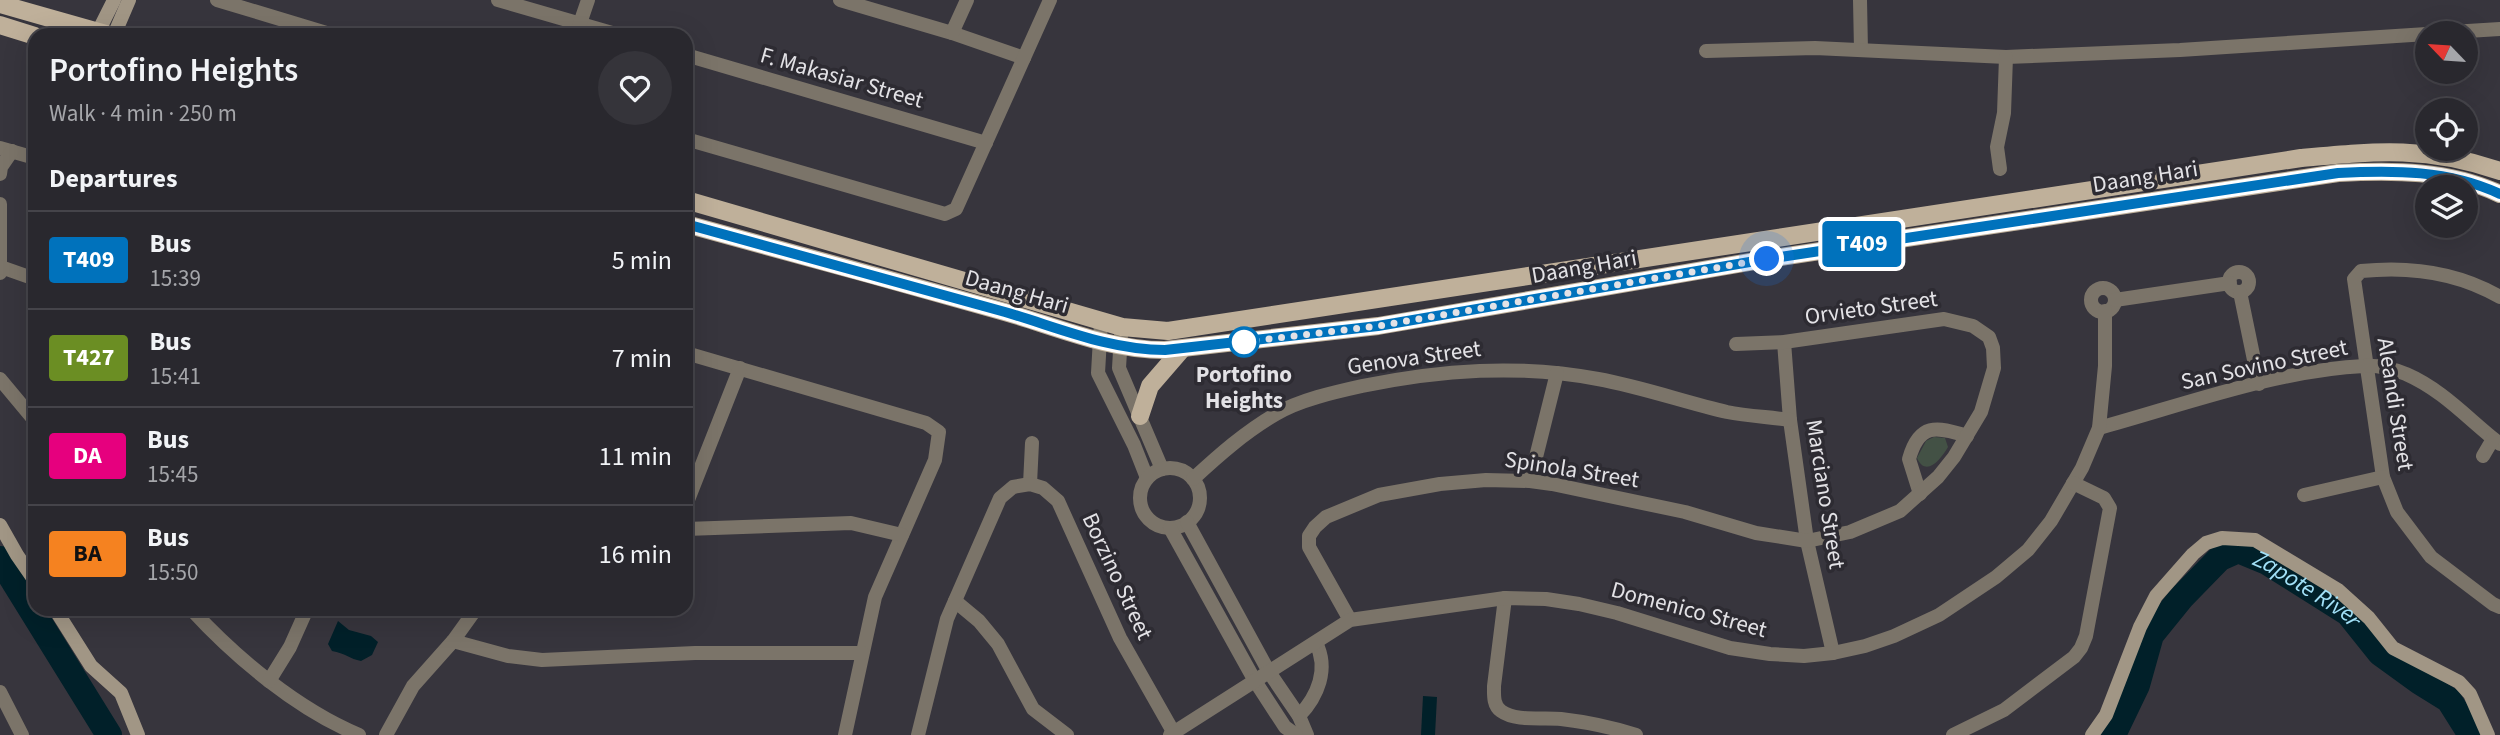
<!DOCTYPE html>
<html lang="en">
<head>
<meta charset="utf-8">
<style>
	:root { --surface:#29282e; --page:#35343a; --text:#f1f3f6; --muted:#a5a6aa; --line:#45444a }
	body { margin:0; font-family:"Source Sans 3",sans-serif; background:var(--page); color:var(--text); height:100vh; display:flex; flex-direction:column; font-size:26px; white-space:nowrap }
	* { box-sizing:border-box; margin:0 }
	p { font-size:23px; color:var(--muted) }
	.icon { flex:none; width:38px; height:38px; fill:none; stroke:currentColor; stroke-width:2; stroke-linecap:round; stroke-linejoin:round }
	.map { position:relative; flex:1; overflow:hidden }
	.sheet { position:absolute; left:28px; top:28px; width:665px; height:588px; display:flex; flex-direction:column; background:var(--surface); border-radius:21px; box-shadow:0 7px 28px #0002,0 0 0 2px var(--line) }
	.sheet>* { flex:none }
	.badge { padding:0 14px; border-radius:5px; font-size:24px; line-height:46px }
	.needle { width:46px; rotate:295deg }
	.fabs { position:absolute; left:2415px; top:21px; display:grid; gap:14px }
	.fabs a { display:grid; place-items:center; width:63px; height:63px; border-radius:50%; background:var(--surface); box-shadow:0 7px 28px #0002,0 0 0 2px var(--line); font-size:35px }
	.you { position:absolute; width:35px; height:35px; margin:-18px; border:5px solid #fff; border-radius:50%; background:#1a73e8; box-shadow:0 0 0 10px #1a73e833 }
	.map>.badge { position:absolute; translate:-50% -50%; box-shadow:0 0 0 4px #fff }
	h2 { padding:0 21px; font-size:26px; line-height:63px }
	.round { display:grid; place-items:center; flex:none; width:74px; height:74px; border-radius:37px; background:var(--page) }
	.head { display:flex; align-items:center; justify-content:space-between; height:119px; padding:0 21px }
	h1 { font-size:33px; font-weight:600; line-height:52px }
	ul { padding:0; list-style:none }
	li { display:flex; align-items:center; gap:21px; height:98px; padding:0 21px; border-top:2px solid var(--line) }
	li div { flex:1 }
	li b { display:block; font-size:26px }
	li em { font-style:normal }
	li .badge { min-width:77px; font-weight:700; text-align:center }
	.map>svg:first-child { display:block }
	.green { fill:#435145 }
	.water { fill:#012029 }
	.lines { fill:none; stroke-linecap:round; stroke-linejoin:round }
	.river { stroke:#012029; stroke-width:26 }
	.street { stroke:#7b7469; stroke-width:14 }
	.secondary { stroke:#a19685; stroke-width:14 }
	.primary { stroke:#bfb09a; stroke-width:18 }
	.line-casing { stroke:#fff; stroke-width:16 }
	.line { stroke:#0072bc; stroke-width:10 }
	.walk { stroke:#e3e2e6; stroke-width:7; stroke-dasharray:0 12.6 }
	.stop-dot { fill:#fff; stroke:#0072bc; stroke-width:3.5 }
	.labels { text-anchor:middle; stroke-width:7; stroke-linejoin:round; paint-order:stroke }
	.street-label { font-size:23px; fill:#e3e2e6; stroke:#2d2b32 }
	.stop-label { font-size:23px; font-weight:bold; fill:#e3e2e6; stroke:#2d2b32 }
	.water-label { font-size:24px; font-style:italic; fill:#a2e1f8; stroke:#2d2b32 }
</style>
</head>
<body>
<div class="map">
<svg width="2500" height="735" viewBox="0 0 2500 735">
	<rect width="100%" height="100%" fill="#37353d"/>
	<!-- green -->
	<path class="green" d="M 1934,437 L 1945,438 L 1948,447 C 1941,459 1926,478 1917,458 L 1926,441 Z"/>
	<!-- water -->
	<g class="water">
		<path d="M 338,621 L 349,630 L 371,636 L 378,642 L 372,655 L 361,661 C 350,659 345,653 332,651 L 328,644 Z"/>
		<path d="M 1423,696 L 1437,697 L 1435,735 L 1421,735 Z"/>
	</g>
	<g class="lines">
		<!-- river -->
		<g class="river">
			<path d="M 0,559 L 109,735"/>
			<path id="s1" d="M 2113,735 L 2137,685 L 2151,635 L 2181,598 L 2220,558 L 2238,550 L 2267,562 L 2348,613 L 2380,653 L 2420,682 L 2449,700 L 2471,735"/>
		</g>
		<!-- street -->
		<g class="street">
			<path d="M 217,0 L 333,35"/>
			<path d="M 498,0 L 619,35"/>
			<path d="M 840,0 L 952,33 L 1024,58"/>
			<path d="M 1860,0 L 1861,50"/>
			<path d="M 952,33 L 967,0"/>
			<path d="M 2435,33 L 2500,29"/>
			<path d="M 576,35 L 588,0"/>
			<path d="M 1706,51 L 1815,48 L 2006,57 L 2180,50 L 2427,34"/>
			<path d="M 686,55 L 986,143"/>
			<path d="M 686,139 L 945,214 L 956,209 L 1050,0"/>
			<path d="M 0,148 L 35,158"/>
			<path d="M 2000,169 L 1997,147 L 2004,113 L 2006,57"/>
			<path d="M 0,174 L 1,167 L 12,151"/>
			<path d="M 0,204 L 0,273"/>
			<path d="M 1,267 L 35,279"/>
			<circle cx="2239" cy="282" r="10"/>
			<circle cx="2103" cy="300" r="12"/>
			<path d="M 2240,292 L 2259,384"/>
			<path d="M 2500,297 C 2457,272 2410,266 2361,271 L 2354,279 L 2383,477 L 2397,512 L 2431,557 L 2493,604 L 2500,607"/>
			<path d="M 2115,300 L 2230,283"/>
			<path d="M 1101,321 L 1098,373 L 1134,445 L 1147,478"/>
			<path d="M 1121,335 L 1119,368 L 1162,469"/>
			<path d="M 1784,342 L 1790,420 L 1807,541 L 1833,653"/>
			<path d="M 686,353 L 926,423 L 939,432 L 935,460 L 875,597 L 845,735"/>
			<path d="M 0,379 L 35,421"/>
			<path d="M 2099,428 C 2183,405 2278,370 2364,366 C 2378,365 2393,369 2406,374 C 2443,390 2469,420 2500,444"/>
			<path d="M 2483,456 L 2493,439"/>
			<circle cx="1170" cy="498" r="30"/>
			<path d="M 1193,479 C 1219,455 1245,432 1276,414 C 1299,400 1335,392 1362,386 C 1441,370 1518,364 1598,379 C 1642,387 1684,402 1727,412 C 1747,416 1769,417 1790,420"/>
			<path d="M 1530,481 L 1557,373"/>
			<path d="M 1030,484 L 1032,443"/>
			<path d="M 1920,494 L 1909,459 C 1919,423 1936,426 1967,436"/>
			<path d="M 2304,495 L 2383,477"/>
			<path d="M 686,505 L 740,368"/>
			<path d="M 1187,522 L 1269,672 L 1299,716 L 1307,735"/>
			<path d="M 1170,528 L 1255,681 L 1285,727 L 1296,735"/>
			<path d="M 686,529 L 851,523 L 902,535"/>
			<path d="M 1505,598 L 1494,686 C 1494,695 1493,705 1501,711 C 1516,722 1543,717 1561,719 C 1587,722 1611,727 1636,735"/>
			<path d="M 955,601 L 979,621 L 998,644 L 1033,709 L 1067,735"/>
			<path d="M 191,609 C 236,658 297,709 359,735"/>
			<path d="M 1350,620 L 1309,547 L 1309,536 L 1315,527 L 1326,517 L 1379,495 L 1440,484 L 1486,480 L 1530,481 L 1552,484 L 1685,512 L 1756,533 L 1807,541 L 1850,532 L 1900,511 L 1938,477 L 1954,457 L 1981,412 L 1994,368 L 1993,348 L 1989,337 L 1973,326 L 1944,319 L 1784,342 L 1736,344"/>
			<path d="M 453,641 L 508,656 L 542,660 L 695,653 L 862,653"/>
			<path d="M 269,681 L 290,647 L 307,609"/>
			<path d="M 0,692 L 22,735"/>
			<path d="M 1299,716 C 1318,696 1329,669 1316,643"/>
			<path d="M 386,735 L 413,686 L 453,641 L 476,609"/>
			<path d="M 918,735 L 947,619 L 1000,498 L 1013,487 L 1030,484 L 1043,488 L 1058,501 L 1120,638 L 1175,735"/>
			<path d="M 1170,735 L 1350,620 L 1505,598 L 1546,599 L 1579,604 L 1617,613 L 1730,648 L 1770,654 L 1804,656 L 1833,653 L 1865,646 L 1894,636 L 1939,615 L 1996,577 L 2028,550 L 2051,521 L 2082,468 L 2099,428 L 2105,366 L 2105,311"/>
			<path d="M 1953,735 L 2004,710 L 2074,657 L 2081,648 L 2086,636 L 2110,508 L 2104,498 L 2073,483"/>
		</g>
		<!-- secondary -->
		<g class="secondary">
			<path d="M 98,32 L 114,0"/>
			<path d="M 114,35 L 129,0"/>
			<path d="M 0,525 L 17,555 L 35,581"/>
			<path d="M 55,609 L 91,666 L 121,693 L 138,735"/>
			<path d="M 2092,735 L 2106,715 L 2140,627 L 2156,596 L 2193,554 L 2206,543 L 2222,538 L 2255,540 L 2338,590 L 2369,618 L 2393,648 L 2459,682 L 2470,694 L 2488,735"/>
		</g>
		<!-- primary -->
		<g class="primary">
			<path d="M 0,4 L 109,35"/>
			<path d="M 0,25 L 35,36"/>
			<path d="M 686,200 L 1122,327 L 1168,331 L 2301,158 C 2377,151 2427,146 2500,171"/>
			<path d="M 686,224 C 792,253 899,282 1005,312 C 1057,327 1109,350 1165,350 L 1378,326 L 1767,259 L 2338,173 C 2393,170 2449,170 2500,194"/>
			<path d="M 1140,416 L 1150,386 L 1182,349"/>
		</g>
	</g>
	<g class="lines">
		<defs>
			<path id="line" d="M 686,224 C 792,254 899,282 1005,312 C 1057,327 1109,350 1165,350 L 1378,326 L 1767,259 L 2338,173 C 2394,170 2449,170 2500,194"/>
		</defs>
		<!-- line casing -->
		<use href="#line" class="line-casing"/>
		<!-- line -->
		<use href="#line" class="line"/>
		<!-- walk -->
		<path class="walk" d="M 1244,342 L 1378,326 L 1767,259"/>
	</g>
	<!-- markers -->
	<circle class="stop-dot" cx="1244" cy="342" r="14"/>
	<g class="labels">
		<!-- street labels -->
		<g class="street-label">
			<text transform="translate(842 77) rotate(16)" y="8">F. Makasiar Street</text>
			<text transform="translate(2145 176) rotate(-9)" y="8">Daang Hari</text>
			<text transform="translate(1584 266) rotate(-10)" y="8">Daang Hari</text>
			<text transform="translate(1017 291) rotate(16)" y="8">Daang Hari</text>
			<text transform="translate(1871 307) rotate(-8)" y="8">Orvieto Street</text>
			<text transform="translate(1414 357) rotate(-8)" y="8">Genova Street</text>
			<text transform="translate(2264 364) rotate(-12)" y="8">San Sovino Street</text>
			<text transform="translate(2396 404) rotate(81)" y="8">Aleandi Street</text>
			<text transform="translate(1572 469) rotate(9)" y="8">Spinola Street</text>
			<text transform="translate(1826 494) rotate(81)" y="8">Marciano Street</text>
			<text transform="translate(1118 576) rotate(65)" y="8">Borzino Street</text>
			<text transform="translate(1689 609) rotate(15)" y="8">Domenico Street</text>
		</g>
		<!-- stop labels -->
		<g class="stop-label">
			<text x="1244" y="382">Portofino<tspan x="1244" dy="26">Heights</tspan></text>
		</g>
		<!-- water labels -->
		<g class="water-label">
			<text dy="8" stroke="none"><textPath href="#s1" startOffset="310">Zapote River</textPath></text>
		</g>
	</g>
</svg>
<div class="fabs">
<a><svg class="needle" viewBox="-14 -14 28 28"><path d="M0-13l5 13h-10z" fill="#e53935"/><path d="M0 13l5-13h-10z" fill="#a5a6aa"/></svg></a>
<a><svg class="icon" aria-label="locate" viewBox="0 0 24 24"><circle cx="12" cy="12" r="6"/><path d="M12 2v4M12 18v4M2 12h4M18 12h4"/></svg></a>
<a><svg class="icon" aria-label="layers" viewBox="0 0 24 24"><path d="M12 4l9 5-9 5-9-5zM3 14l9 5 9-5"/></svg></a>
</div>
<div class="you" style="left:1767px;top:259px"></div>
<b class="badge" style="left:1862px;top:244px;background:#0072bc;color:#fff">T409</b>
<section class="sheet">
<div class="head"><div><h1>Portofino Heights</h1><p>Walk · 4 min · 250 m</p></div><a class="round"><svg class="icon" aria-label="heart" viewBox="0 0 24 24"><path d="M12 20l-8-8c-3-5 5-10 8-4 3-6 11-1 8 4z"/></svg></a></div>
<h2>Departures</h2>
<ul>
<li><span class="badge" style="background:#0072bc;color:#fff">T409</span><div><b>Bus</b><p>15:39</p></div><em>5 min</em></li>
<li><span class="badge" style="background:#6b8e23;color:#fff">T427</span><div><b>Bus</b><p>15:41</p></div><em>7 min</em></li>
<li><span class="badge" style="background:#e6007e;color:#fff">DA</span><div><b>Bus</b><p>15:45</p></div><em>11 min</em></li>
<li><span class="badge" style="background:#f58220;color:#111">BA</span><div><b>Bus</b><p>15:50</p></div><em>16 min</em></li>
</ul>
</section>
</div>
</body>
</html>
